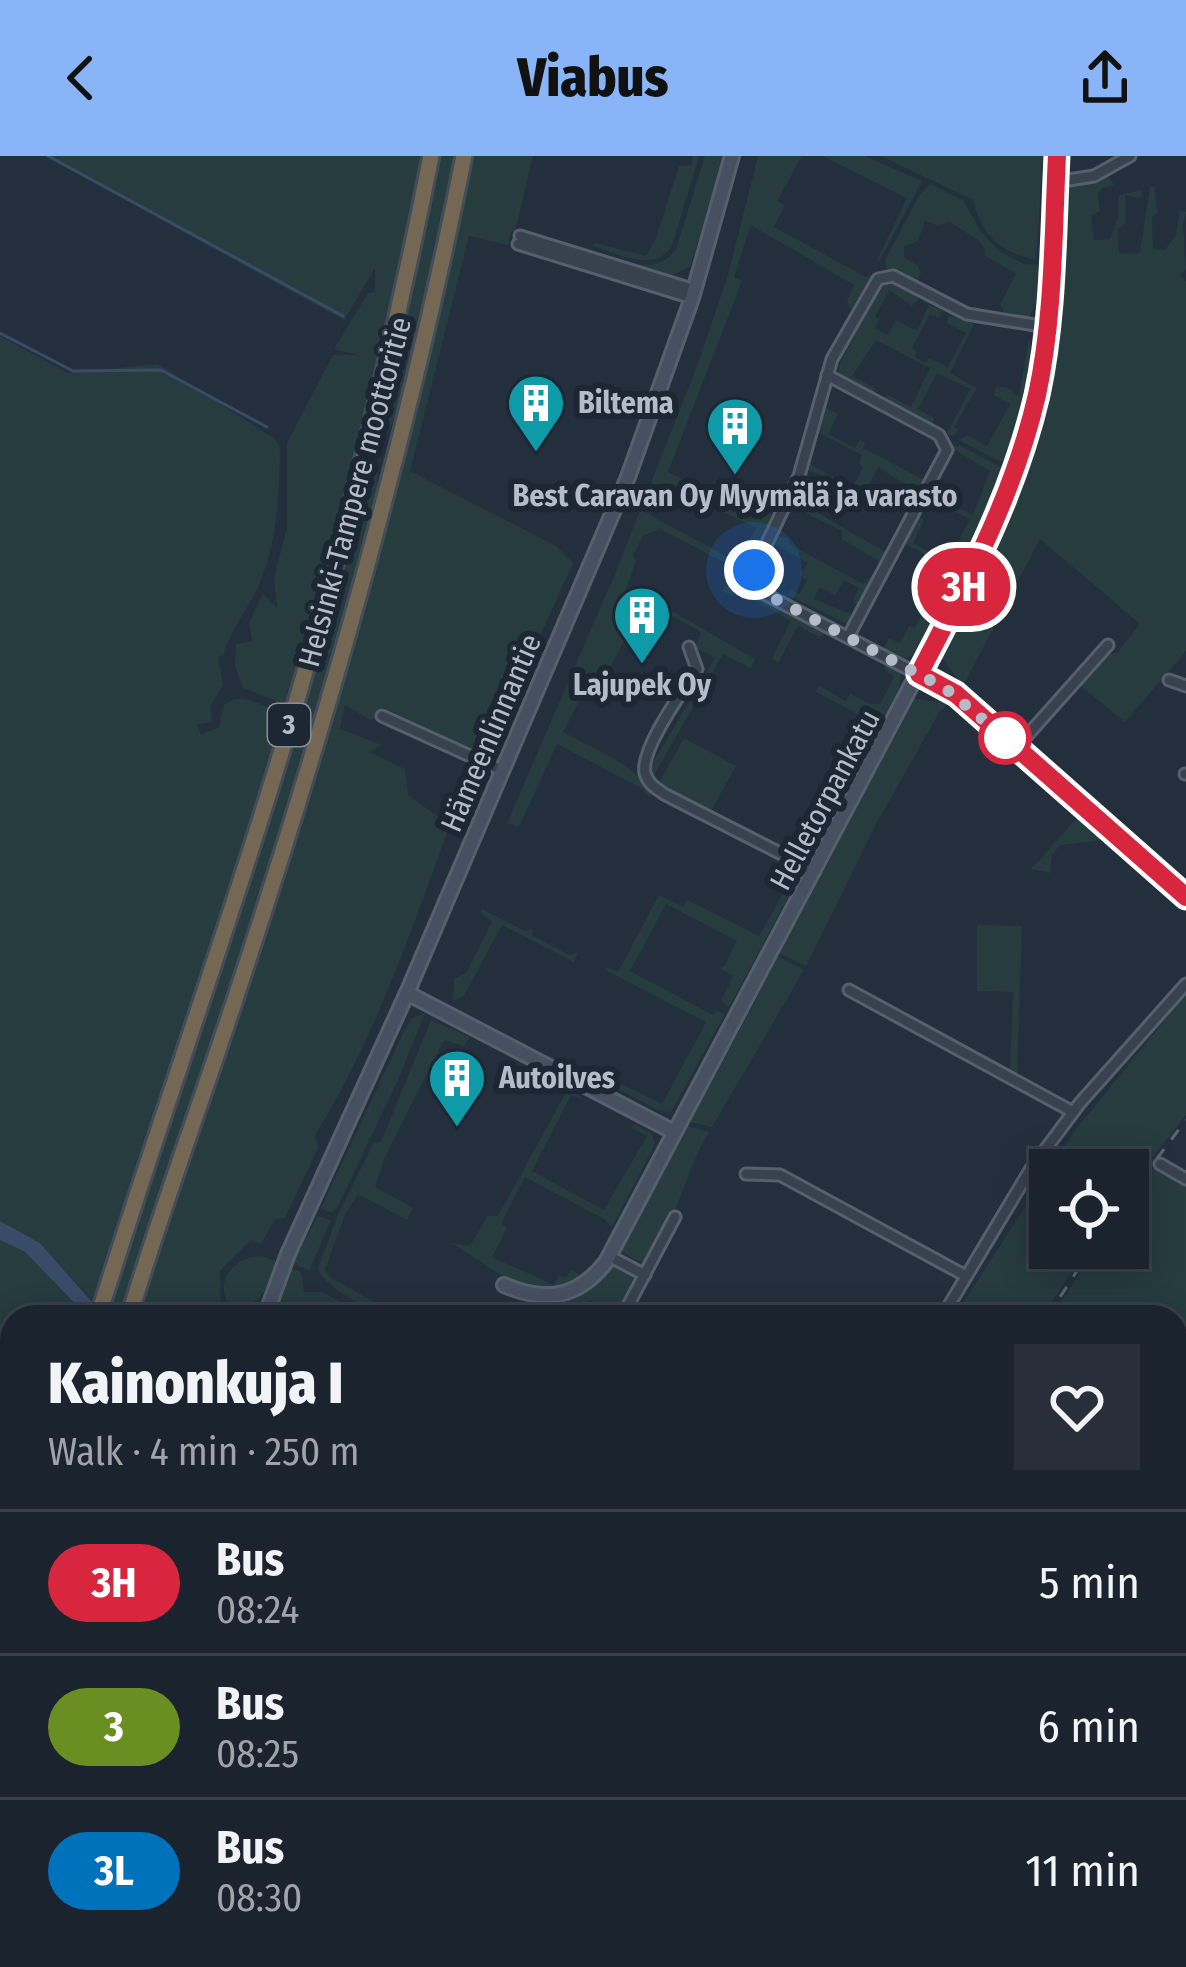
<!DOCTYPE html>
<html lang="en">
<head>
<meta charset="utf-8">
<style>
	:root { --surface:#1b232e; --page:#282f3a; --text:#f1f3f6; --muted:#a0a4aa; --line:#39404a; --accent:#8ab4f8 }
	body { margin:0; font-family:"Fira Sans Condensed",sans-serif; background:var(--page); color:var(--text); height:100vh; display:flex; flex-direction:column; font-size:45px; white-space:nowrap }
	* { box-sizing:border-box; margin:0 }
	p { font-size:39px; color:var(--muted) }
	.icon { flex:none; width:66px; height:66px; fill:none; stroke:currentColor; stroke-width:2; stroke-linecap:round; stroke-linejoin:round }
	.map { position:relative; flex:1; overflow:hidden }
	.sheet { position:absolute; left:0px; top:1149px; width:1188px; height:663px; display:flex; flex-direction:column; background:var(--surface); border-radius:36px 36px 0 0; box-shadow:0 6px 30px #0003,0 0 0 3px var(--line) }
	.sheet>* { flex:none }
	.badge { padding:0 24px; border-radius:39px; font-size:42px; line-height:78px }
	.buttons { position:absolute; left:1029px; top:993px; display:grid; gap:24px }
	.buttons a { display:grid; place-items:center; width:120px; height:120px; border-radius:0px; background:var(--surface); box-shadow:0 6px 30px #0003,0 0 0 3px var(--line); font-size:60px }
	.you { position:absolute; width:60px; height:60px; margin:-30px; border:9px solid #fff; border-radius:50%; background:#1a73e8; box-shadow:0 0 0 18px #1a73e833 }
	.map>.badge { position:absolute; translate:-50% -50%; box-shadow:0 0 0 6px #fff }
	.round { display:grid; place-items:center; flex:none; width:126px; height:126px; border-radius:0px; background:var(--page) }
	.headline { display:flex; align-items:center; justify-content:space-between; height:204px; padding:0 48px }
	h1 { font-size:57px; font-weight:800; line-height:90px }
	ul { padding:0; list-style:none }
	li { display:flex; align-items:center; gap:36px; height:144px; padding:0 48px; border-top:3px solid var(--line) }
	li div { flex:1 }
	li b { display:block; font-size:45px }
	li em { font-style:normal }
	li .badge { min-width:132px; font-weight:700; text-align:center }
	header { display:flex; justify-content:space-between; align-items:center; height:156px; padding:0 48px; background:var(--accent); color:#111; font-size:54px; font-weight:800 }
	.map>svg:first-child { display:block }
	.green { fill:#263c3f }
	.water { fill:#394c67 }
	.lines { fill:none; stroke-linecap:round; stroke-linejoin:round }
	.stream { stroke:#394c67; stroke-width:3 }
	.street-casing { stroke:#565f6c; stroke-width:15 }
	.secondary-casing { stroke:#565f6c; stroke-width:18 }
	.highway-casing { stroke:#434c59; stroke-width:21 }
	.street { stroke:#38414e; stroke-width:9 }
	.secondary { stroke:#465061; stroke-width:12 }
	.highway { stroke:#746855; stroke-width:15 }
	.rail { stroke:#5a6575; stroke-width:3; stroke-dasharray:12 12; stroke-linecap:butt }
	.line-casing { stroke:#fff; stroke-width:27 }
	.line { stroke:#d7263d; stroke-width:18 }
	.walk { stroke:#b4bcc9; stroke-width:12; stroke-dasharray:0 21.6 }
	.stop-dot { fill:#fff; stroke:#d7263d; stroke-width:6 }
	.labels { text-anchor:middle; stroke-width:12; stroke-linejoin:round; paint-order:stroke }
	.shield { fill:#1d2633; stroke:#878f9c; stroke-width:3 }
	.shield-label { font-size:27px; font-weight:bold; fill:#b4bcc9 }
	.poi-label { font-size:30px; font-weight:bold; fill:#b4bcc9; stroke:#1d2633; text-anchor:start }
	.street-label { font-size:30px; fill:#b4bcc9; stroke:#1d2633 }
</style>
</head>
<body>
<header><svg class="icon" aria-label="back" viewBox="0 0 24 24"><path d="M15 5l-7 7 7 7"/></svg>Viabus<svg class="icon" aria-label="share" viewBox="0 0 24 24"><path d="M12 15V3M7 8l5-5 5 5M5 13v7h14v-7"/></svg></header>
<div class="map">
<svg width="1186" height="1811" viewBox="0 0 1186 1811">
	<rect width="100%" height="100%" fill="#242f3e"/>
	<!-- green -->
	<g class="green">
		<path d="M 45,0 L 423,0 C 380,211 326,420 263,627 C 210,801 149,973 93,1146 L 40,1087 L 0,1065 L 0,180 L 68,217 L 158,208 L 275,283 L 280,291 C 279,341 278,385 258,431 C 247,456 230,472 224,499 L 218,501 L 223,529 L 211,549 L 212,566 L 197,568 L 201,579 L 219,571 L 224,549 C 243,535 254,548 274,553 L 276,545 L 243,532 L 235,510 L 236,488 L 252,485 L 249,466 L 263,438 L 277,452 L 274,422 L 287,372 L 287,287 L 333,199 L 358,199 L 334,193 L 368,137 L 375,136 L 375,112 L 344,164 Z"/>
		<path d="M 440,0 L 457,0 L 407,228 L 387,280 L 388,228 Z"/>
		<path d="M 474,0 L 533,0 L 515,76 L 511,75 L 508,89 L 469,80 L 410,315 L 556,390 L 573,407 L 489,593 L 469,592 L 382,551 L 372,565 L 345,549 L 340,573 L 382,589 L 370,596 L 405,613 L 408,639 L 450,669 C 411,775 375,883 315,979 L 318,992 L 285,1062 L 275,1063 L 261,1088 L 250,1085 L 220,1115 L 221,1161 L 139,1161 L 326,583 L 412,272 Z"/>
		<path d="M 693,0 L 699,0 L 672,90 C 653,118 619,98 591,89 L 595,87 L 646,100 L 656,82 L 679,10 L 691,9 Z"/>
		<path d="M 705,0 L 725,0 L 690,111 L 669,120 L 591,97 L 590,94 C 619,102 655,124 676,93 Z"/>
		<path d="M 758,0 L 802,0 L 777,45 L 785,50 L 774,71 L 866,121 L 872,118 L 851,153 L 847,145 L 854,129 L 751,69 L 734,121 L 742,125 L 668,316 L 686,325 L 682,335 L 664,327 L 650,359 L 737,406 L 744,395 L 752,401 L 742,420 L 733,416 L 733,411 L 660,373 L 643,380 L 633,399 L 636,405 L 626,434 L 643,438 L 755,503 L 751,512 L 723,498 L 652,623 L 649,618 L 652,608 L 715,502 L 695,491 L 701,476 L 661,454 L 653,468 L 638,460 L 597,535 L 589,545 L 581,542 L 563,576 C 595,593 633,608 654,637 L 649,641 L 643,633 L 557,588 L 519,671 L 507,667 L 615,418 L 697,210 L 728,119 Z"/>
		<path d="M 823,0 L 865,0 L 922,25 L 879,106 L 878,102 L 907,42 Z"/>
		<path d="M 881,0 L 1043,0 L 1036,104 C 1001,97 981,79 973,44 Z"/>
		<path d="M 1107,18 L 1114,29 L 1102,32 L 1098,38 L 1100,55 L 1091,60 L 1094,84 L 1110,83 L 1118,62 L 1119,39 L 1142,34 L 1141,42 L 1125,39 L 1126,67 L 1118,73 L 1119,98 L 1140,97 L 1150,31 L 1155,31 L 1157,57 L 1152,61 L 1153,93 L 1165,94 L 1176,79 L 1180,54 L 1186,56 L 1183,69 L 1186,113 L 1180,119 L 1186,125 L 1186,495 L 1125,566 L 1078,528 L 1103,498 L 1117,497 L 1140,468 L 1040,383 L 963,530 L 937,495 C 988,399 1032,304 1049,196 C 1058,144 1058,93 1060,41 L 1067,32 Z"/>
		<path d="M 930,28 L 964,45 L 981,76 L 999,95 L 1024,108 L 1040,109 L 1037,146 L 1027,165 L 1007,162 L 1000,148 L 1016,118 L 984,99 L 985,93 L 978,84 L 950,66 L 937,69 L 925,65 L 918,85 L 904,90 L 904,102 L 917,109 L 921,117 L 916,125 L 886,112 L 885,104 L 920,38 Z"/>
		<path d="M 885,129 L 895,129 L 919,142 L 912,150 L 889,134 L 875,161 L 879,163 L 875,172 L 888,179 L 896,164 L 917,175 L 929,149 L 942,154 L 939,162 L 930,158 L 912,192 L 917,196 L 914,201 L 926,207 L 929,202 L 948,211 L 966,177 L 947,167 L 949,159 L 974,168 L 950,217 L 977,232 L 954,271 L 958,274 L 954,280 L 947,278 L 970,233 L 937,217 L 918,253 L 934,262 L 932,270 L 885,244 L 888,239 L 911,251 L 930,212 L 876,184 L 852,220 L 876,233 L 873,238 L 838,220 L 840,207 L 879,134 Z"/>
		<path d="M 1029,183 C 1039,212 1016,274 1007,304 L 1001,306 L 959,284 L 967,279 L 987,290 L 1010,248 L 994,239 L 996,230 L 1012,233 L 1014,239 L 1019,239 Z"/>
		<path d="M 826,252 L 838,258 L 828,278 L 855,292 L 860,284 L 865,287 L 863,292 L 922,323 L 928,319 L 919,337 L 878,311 L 855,357 L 851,354 L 858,339 L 809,314 L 810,308 L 852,332 L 863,311 L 859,308 L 862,299 L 819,277 Z"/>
		<path d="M 953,290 L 961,290 L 1002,312 L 1003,317 L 973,392 L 918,497 L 906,502 L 884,492 L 889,482 L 900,487 L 909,470 L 914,472 L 922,459 L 929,457 L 950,415 L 946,409 L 905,388 L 898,394 L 917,360 L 924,364 L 913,387 L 948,406 L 970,363 L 933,345 L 930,351 L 923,349 L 931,332 L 933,340 L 973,359 L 990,315 L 956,295 L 951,295 Z"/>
		<path d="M 377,309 L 378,340 L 285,667 L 122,1161 L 106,1157 L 364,327 Z"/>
		<path d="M 804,327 L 815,333 L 809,345 L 815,349 L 813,354 L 887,397 L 882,407 L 842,383 L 842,375 L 794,351 Z"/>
		<path d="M 693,329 L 761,364 L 765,357 L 775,359 L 757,391 L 749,385 L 756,372 L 690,340 Z"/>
		<path d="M 777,381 L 788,382 L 791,389 L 863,428 L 876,417 L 858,450 L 853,444 L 859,432 L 844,424 L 835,439 L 819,431 L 814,443 L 853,459 L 849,469 L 788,439 L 790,434 L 800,438 L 807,424 L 799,419 L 808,407 L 774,388 Z"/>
		<path d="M 731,423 L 829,476 L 819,481 L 798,470 L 778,507 L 772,502 L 791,465 L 742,437 L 731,440 L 722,434 Z"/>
		<path d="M 887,506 L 901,515 L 899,533 L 848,626 L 832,618 L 863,561 L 816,536 L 819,530 L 846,545 L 850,538 L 870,548 L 880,548 L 894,521 L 884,512 Z"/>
		<path d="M 911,542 L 949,547 L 940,555 L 877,666 L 806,810 L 777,796 Z"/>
		<path d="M 684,582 L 736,610 L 710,656 L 658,629 Z"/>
		<path d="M 827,628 L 843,636 L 807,705 L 791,698 Z"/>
		<path d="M 1078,661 L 1105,684 L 1060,689 L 1052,699 L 1050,717 L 1031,713 Z"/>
		<path d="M 787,730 L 791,736 L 729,851 L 721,845 L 733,820 L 719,812 L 724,811 L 737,785 L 666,748 L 630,815 L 713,859 L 717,854 L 725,858 L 671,956 L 658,954 L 610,929 L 613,924 L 662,948 L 706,866 L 605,814 L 607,811 L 618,816 L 659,739 L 683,751 L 687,744 L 759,780 Z"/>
		<path d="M 482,753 L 525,775 L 532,773 L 532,779 L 569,799 L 578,797 L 574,806 L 502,769 L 464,840 L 453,845 L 454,823 L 466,817 L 492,766 L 480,756 Z"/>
		<path d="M 977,769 L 1022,770 L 1017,920 L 1010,916 L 1013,836 L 977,835 Z"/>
		<path d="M 775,799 L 804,814 L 712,971 L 686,965 L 708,933 L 757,842 Z"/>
		<path d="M 1186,838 L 1186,959 L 1153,1001 L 1148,998 L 1145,1002 L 1149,1005 L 1128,1034 L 1128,1014 L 1050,1014 L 1050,1092 L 1087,1092 L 1042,1161 L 954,1161 L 1073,977 Z"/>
		<path d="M 425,857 L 398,924 L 337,1052 L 331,1057 L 321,1052 L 405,873 L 412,862 Z"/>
		<path d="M 431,864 L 470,881 L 464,890 L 444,884 L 384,1003 L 375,1031 L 413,1052 L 407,1064 L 358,1038 L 345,1058 L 325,1114 L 331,1122 L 402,1161 C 378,1161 327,1134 318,1113 L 337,1061 L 374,986 L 381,986 Z"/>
		<path d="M 568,933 L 584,943 L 571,939 L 532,1015 L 604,1054 L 647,980 L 632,972 L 634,968 L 652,978 L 655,988 L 612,1071 L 604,1063 L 525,1021 L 501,1068 L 507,1072 L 492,1101 L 554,1129 L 559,1119 L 566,1122 L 571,1114 L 580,1119 C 527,1153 495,1111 451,1087 L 470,1090 L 488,1060 L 498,1060 Z"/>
		<path d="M 684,969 L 709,976 C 684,1017 675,1072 646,1109 L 618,1094 Z"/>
		<path d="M 1155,1010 L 1186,1027 L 1186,1477 L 1176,1484 L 1176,1161 L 1051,1161 L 1097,1092 L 1128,1092 L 1128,1048 Z"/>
		<path d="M 318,1060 L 331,1064 L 309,1115 L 293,1107 Z"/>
		<path d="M 0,1084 L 25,1096 L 88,1161 L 12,1161 L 12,1420 L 0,1464 Z"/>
		<path d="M 261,1100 L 279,1106 C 264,1135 265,1150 229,1150 C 215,1125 232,1102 261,1100 Z"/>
		<path d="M 613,1107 L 638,1121 L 622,1155 L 615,1150 L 612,1156 L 589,1144 L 585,1149 L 567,1146 L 593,1129 Z"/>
		<path d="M 291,1112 L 301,1116 L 304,1136 L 322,1136 L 368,1161 L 272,1161 Z"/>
		<path d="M 12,1611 L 12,1800 L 21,1800 L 18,1811 L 0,1811 L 0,1660 Z"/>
		<path d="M 85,1800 L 184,1800 L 175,1811 L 83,1811 Z"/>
		<path d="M 461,1800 L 677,1800 L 670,1811 L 445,1811 Z"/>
		<path d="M 685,1800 L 941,1800 L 932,1811 L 679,1811 Z"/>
	</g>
	<!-- water -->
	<path class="water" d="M 0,1065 L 40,1087 L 92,1146 L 88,1161 L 25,1096 L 0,1084 Z"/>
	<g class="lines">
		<!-- stream -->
		<g class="stream">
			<path d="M 48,0 L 343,160"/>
			<path d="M 0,177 L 73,215 L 161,214 L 267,271"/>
		</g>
		<defs>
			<g id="street">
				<path d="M 1056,26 L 1094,20 L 1130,0"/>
				<path d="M 520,80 L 695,134"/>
				<path d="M 518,88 L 692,142"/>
				<path d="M 1047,171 L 967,158 L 893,120 L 878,123 L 832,203 L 799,320 L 754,414 L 752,426 L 759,435 L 956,538 L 1186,741"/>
				<path d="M 827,219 L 939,279 L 947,294 L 848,481"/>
				<path d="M 689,491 L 697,513 C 683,535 640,593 645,617 C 648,628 656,632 664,638 L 815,715"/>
				<path d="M 1169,524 L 1186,530"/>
				<path d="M 382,560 L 501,614"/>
				<path d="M 1016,592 L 1108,489"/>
				<path d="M 1185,618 L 1186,618"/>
				<path d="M 849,834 L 1073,956"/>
				<path d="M 1160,1008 L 1186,1023"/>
				<path d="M 746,1018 L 780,1019 L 966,1120"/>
				<path d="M 609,1100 L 645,1119"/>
				<path d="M 374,1155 L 385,1161"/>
				<path d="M 622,1161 L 675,1061"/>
				<path d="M 942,1161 L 1030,1014 L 1080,947 L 1186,828"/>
				<path d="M 1136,1811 L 1163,1810"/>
			</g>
			<g id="secondary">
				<path d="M 407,837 L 674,976"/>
				<path d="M 504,1129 C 545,1147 578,1142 606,1106 L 983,394 C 1045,252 1050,152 1057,0"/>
				<path d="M 265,1161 L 288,1098 L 407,837 L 628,321 L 692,142 L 732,0"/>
				<path d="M 65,1811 L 68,1800"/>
			</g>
			<g id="highway">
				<path d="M 98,1161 C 155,979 219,799 275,617 C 337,414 390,208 431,0"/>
				<path d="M 129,1161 C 164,1045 207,931 244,816 C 332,549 409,276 464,0"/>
				<path d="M 0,1499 L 12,1454"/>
				<path d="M 0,1623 L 12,1574"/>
			</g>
		</defs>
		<!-- street casing -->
		<use href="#street" class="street-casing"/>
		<!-- secondary casing -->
		<use href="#secondary" class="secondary-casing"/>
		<!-- highway casing -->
		<use href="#highway" class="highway-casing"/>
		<!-- street -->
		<use href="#street" class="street"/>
		<!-- secondary -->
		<use href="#secondary" class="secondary"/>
		<!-- highway -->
		<use href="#highway" class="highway"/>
		<!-- rail -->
		<g class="rail">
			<path d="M 1128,1041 L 1186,964"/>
			<path d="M 1047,1161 L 1092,1092"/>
			<path d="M 675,1811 L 681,1800"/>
		</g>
	</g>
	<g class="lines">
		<defs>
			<path id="line" d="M 1057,0 C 1053,80 1054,160 1037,239 C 1014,339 966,428 919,518 L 956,538 L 1186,741"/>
		</defs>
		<!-- line casing -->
		<use href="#line" class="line-casing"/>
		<!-- line -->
		<use href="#line" class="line"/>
		<!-- walk -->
		<path class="walk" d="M 754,414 L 752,426 L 760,435 L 945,532 L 1005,582"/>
	</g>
	<!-- icons -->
	<defs>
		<symbol id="building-pin" viewBox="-11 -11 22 30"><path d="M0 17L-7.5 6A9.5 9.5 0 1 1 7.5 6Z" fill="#0f9aa8" stroke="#1d2633"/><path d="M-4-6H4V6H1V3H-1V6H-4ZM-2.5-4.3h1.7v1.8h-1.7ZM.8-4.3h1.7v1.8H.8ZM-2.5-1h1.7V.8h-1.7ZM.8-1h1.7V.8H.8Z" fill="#fff"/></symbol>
	</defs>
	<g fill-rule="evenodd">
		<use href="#building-pin" x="503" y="214" width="66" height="90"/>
		<use href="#building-pin" x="702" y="237" width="66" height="90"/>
		<use href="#building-pin" x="609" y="426" width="66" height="90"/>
		<use href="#building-pin" x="424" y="889" width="66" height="90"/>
	</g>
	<!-- markers -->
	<circle class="stop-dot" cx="1005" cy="582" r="24"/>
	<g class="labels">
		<!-- shield labels -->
		<rect class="shield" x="268" y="548" width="42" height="42" rx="9"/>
		<g class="shield-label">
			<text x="289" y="578">3</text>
		</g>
		<!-- poi labels -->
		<g class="poi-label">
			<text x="578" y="257">Biltema</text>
			<text x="735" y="350" text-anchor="middle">Best Caravan Oy Myymälä ja varasto</text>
			<text x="642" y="539" text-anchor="middle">Lajupek Oy</text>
			<text x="499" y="932">Autoilves</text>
		</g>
		<!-- street labels -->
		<g class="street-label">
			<text transform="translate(355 336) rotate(-75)" y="10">Helsinki-Tampere moottoritie</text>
			<text transform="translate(491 577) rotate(-67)" y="10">Hämeenlinnantie</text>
			<text transform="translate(825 644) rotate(-62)" y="10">Helletorpankatu</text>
		</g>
	</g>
</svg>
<div class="buttons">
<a><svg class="icon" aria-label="locate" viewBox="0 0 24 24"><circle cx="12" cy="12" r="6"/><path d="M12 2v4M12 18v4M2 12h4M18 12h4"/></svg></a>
</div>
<div class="you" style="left:754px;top:414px"></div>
<b class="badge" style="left:964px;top:431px;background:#d7263d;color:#fff">3H</b>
<section class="sheet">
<div class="headline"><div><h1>Kainonkuja I</h1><p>Walk · 4 min · 250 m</p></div><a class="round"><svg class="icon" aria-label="heart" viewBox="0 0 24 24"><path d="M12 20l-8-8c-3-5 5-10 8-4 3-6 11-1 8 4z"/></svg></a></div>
<ul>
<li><span class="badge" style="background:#d7263d;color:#fff">3H</span><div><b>Bus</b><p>08:24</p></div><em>5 min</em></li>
<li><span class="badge" style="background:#6b8e23;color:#fff">3</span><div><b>Bus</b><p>08:25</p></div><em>6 min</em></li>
<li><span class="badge" style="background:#0072bc;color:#fff">3L</span><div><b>Bus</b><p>08:30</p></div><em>11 min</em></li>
</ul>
</section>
</div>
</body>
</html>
